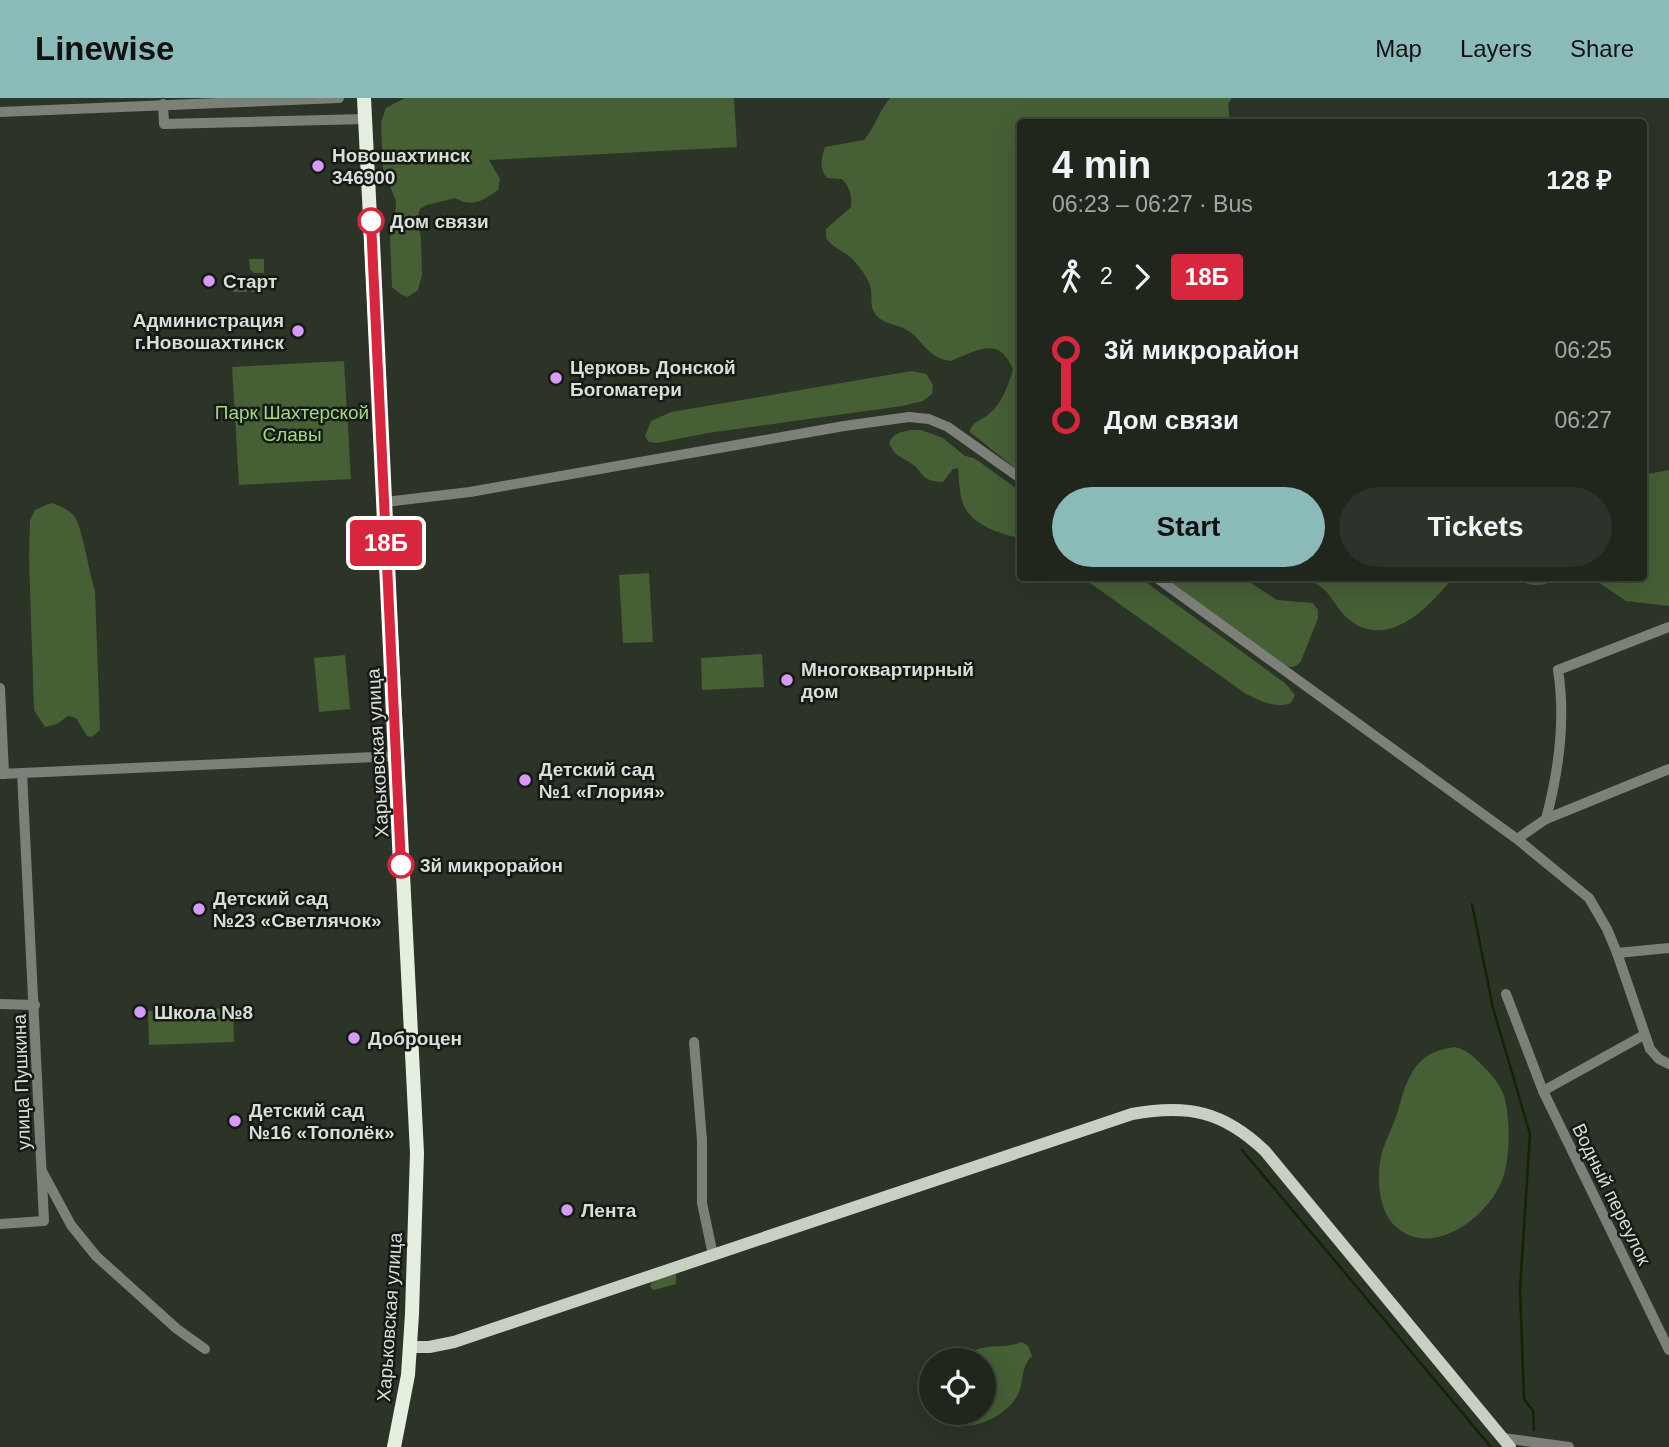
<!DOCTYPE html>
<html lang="en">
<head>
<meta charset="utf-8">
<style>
	:root { --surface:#21261d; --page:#2d322a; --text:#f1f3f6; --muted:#a2a5a4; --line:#3e433b; --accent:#8bbbb9 }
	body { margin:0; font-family:Arial,sans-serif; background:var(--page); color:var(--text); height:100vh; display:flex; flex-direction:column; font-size:26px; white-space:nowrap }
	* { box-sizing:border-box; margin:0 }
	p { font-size:23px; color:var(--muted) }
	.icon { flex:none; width:38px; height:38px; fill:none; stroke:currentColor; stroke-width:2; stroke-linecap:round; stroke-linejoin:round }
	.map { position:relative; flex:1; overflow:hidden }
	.panel { position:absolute; left:1017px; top:21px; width:630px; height:462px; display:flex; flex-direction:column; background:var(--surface); border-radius:7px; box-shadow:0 7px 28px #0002,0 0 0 2px var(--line) }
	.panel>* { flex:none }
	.badge { padding:0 14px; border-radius:5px; font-size:24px; line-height:46px }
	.buttons { position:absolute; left:919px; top:1250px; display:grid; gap:14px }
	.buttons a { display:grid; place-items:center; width:77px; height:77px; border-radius:50%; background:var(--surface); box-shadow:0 7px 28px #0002,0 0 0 2px var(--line); font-size:35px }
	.map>.badge { position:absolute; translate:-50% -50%; box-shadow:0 0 0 4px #fff }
	.legs { display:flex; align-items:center; gap:10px; height:77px; padding:0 35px; font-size:23px }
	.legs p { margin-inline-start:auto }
	.headline { display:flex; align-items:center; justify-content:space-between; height:119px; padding:0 35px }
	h1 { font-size:38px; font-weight:600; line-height:52px }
	.cta { display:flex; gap:14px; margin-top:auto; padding:14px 35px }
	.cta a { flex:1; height:80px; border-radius:42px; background:var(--accent); color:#111; font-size:28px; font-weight:600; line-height:80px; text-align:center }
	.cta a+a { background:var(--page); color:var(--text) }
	ul { padding:0 35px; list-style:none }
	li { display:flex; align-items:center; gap:24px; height:70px; font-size:26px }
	li i { display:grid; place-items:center; width:10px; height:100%; margin:0 9px; background:currentColor }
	li i::after { content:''; width:18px; height:18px; margin:-9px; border:5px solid; border-radius:50%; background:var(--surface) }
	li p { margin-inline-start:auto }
	li:first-child i { background:linear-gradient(#0000 50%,currentColor 0) }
	li:last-child i { background:linear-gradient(currentColor 50%,#0000 0) }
	header { display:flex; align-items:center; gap:42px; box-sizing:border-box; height:98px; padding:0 35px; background:var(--accent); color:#111 }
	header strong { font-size:33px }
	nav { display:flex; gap:38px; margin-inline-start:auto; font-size:24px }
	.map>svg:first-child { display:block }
	.green { fill:#465f35 }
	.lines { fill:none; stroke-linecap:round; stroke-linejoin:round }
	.stream { stroke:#122403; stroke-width:2.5 }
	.minor { stroke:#7c8079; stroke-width:10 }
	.major { stroke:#c7d0c2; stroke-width:12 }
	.highway { stroke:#e5efdf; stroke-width:14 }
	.line-1-casing { stroke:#fff; stroke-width:16 }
	.line-1 { stroke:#d7263d; stroke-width:10 }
	.poi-dot { fill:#d89af8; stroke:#161a14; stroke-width:2.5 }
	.stop-1-dot { fill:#fff; stroke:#d7263d; stroke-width:3.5 }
	.labels { text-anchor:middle; stroke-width:5; stroke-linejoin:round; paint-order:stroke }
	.poi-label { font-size:19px; font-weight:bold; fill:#d9ded6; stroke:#161a14; text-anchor:start }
	.stop-label { font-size:19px; font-weight:bold; fill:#d9ded6; stroke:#161a14; text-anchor:start }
	.park-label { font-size:19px; fill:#a2d87e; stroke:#161a14 }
	.street-label { font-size:19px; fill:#d9ded6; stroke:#161a14 }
</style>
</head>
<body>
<header>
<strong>Linewise</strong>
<nav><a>Map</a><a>Layers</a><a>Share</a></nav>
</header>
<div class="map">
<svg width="1669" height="1349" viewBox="0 0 1669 1349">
	<rect width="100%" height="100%" fill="#2c3327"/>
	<!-- green -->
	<g class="green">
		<path d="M 405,0 L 734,0 L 737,49 L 489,62 L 500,81 L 498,92 C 482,103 473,110 455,100 L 427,107 L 420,111 L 417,121 L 421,140 L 422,177 L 418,192 L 408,199 L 402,197 L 392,189 L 390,140 L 395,123 L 396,103 L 383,71 L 381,24 L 386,10 Z"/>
		<path d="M 890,0 L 1232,0 L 1228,6 L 1230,24 L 1020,24 L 1020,374 L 970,334 C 972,323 981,323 989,316 C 1002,306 1008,287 1013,272 C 1000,237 977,252 951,263 C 925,260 922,238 903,230 C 893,226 879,224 874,214 C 870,207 872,200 871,192 C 870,183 861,171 855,164 C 846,153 833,151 826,140 L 826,131 L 851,109 C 852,97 850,90 842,81 L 827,80 C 819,70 821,61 825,49 L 864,42 C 875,29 879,13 890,0 Z"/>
		<path d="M 249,161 L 264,161 L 264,175 L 254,175 L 250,171 Z"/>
		<path d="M 264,178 L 265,193 L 251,194 L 250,183 L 254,179 Z"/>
		<path d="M 232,180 L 243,180 L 247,184 L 247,194 L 233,194 Z"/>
		<path d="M 344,263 L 351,381 L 239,387 L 232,269 Z"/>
		<path d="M 912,273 L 926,276 L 933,287 L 932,296 L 923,303 L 902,308 L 708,335 L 657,345 L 649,344 L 645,338 L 651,323 L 671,314 Z"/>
		<path d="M 911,332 L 921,332 L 943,340 L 965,358 L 974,360 L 1020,393 L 1020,440 C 999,436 969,426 962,403 C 959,392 959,381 958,370 L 953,371 L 943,384 C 918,383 925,373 909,364 C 898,357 896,359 889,345 C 893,335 901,334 911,332 Z"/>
		<path d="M 1669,372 L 1669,508 L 1626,503 L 1592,480 L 1643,480 L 1643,377 Z"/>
		<path d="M 51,405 C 59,407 68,411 74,418 C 82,427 89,476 95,492 L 100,632 L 92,639 L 87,638 L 76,620 L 68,618 L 57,626 L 45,629 L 34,612 L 29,460 L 30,422 L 35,412 Z"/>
		<path d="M 649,475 L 653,544 L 623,545 L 619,477 Z"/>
		<path d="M 1083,480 L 1140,480 L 1285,585 L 1295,597 L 1291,605 C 1276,611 1260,603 1246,596 Z"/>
		<path d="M 1165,480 L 1243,480 L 1277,502 L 1313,505 L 1318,512 L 1318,520 L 1301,563 C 1296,570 1292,570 1285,567 Z"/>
		<path d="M 1287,480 L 1453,480 C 1428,510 1386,555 1346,519 C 1336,510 1330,493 1318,487 C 1308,481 1297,482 1287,480 Z"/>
		<path d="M 1510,480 L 1555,480 C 1542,493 1525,485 1510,480 Z"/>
		<path d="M 762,556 L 764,589 L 702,592 L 701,560 Z"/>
		<path d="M 345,557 L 350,611 L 319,614 L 314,560 Z"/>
		<path d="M 233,910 L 234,944 L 149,947 L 148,913 Z"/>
		<path d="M 1454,949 C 1467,951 1476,961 1484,969 C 1492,977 1499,986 1503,995 C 1511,1018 1511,1063 1501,1085 C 1485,1122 1429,1162 1394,1127 C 1377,1109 1376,1074 1383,1051 C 1387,1039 1393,1028 1397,1016 C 1402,999 1407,976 1421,963 C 1431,953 1441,952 1454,949 Z"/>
		<path d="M 676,1176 L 676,1186 L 654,1192 L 650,1189 L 652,1183 Z"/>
		<path d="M 1022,1244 L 1028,1248 L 1032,1258 C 1021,1269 1024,1280 1019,1294 C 1009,1318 972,1334 949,1326 L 943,1314 L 984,1314 L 984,1262 L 961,1262 C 983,1241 999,1253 1022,1244 Z"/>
	</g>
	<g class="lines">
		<!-- stream -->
		<g class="stream">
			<path d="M 1472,806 L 1493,910 L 1530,1036 L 1520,1191 L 1524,1301 L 1533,1313 L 1534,1332"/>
			<path d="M 1242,1052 L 1491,1349"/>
		</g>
		<!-- minor -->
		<g class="minor">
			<path d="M 163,6 L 164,26 L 365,21"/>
			<path d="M 0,14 L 339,0"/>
			<path d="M 385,404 L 470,394 L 844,328 L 909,319 L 929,321 L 948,329 L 1020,380"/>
			<path d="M 1157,480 L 1517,741 L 1589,800 L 1607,831 L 1617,855 L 1650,951 L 1659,961 L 1669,966"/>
			<path d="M 0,590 L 4,676"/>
			<path d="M 0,676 L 397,658"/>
			<path d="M 1546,721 C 1559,672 1566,622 1558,572 L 1669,529"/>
			<path d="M 1517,741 L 1546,721 L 1669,671"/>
			<path d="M 1617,855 L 1669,850"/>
			<path d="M 1506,896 L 1543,993 L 1669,1252"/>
			<path d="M 0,906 L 35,907"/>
			<path d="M 694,944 L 702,1042 L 702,1105 L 713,1157"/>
			<path d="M 1543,993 L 1644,937"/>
			<path d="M 43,1075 L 71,1127 L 96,1158 L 177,1231 L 205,1251"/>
			<path d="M 0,1126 L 44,1123 L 22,675"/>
			<path d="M 1503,1340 L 1569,1349"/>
		</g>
		<!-- major -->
		<path class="major" d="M 410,1249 L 429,1249 L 454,1244 L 1132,1016 C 1188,1006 1223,1013 1265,1053 L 1510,1349"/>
		<!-- highway -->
		<path class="highway" d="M 364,0 L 417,1055 L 412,1216 L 408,1277 L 394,1349"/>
	</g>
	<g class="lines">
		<defs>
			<path id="line-1" d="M 371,123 L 401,767"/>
		</defs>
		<!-- line-1 casing -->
		<use href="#line-1" class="line-1-casing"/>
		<!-- line-1 -->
		<use href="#line-1" class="line-1"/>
	</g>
	<!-- markers -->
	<g class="poi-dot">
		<circle cx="318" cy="68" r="7"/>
		<circle cx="209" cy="183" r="7"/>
		<circle cx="298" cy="233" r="7"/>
		<circle cx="556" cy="280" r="7"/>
		<circle cx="787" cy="582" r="7"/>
		<circle cx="525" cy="682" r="7"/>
		<circle cx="199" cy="811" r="7"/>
		<circle cx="140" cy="914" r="7"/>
		<circle cx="354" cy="940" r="7"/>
		<circle cx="235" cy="1023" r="7"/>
		<circle cx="567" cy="1112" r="7"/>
	</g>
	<g class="stop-1-dot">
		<circle cx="371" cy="123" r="12"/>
		<circle cx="401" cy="767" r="12"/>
	</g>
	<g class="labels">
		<!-- poi labels -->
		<g class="poi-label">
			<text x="332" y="64">Новошахтинск<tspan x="332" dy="22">346900</tspan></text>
			<text x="223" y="190">Старт</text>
			<text x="284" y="229" text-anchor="end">Администрация<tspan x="284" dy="22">г.Новошахтинск</tspan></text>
			<text x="570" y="276">Церковь Донской<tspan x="570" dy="22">Богоматери</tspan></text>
			<text x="801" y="578">Многоквартирный<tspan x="801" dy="22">дом</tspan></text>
			<text x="539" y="678">Детский сад<tspan x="539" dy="22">№1 «Глория»</tspan></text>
			<text x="213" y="807">Детский сад<tspan x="213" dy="22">№23 «Светлячок»</tspan></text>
			<text x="154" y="921">Школа №8</text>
			<text x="368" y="947">Доброцен</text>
			<text x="249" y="1019">Детский сад<tspan x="249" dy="22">№16 «Тополёк»</tspan></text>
			<text x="581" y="1119">Лента</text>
		</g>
		<!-- stop labels -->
		<g class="stop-label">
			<text x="390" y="130">Дом связи</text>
			<text x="420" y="774">3й микрорайон</text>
		</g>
		<!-- park labels -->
		<g class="park-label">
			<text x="292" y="321">Парк Шахтерской<tspan x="292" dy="22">Славы</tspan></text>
		</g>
		<!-- street labels -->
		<g class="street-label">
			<text transform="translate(377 655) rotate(-93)" y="7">Харьковская улица</text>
			<text transform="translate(21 984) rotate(-92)" y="7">улица Пушкина</text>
			<text transform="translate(1612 1096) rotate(64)" y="7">Водный переулок</text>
			<text transform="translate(389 1219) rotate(-86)" y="7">Харьковская улица</text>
		</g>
	</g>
</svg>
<div class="buttons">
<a><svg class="icon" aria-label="locate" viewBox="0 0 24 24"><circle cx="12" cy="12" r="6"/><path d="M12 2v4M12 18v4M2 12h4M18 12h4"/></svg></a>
</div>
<b class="badge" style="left:386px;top:445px;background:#d7263d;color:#fff">18Б</b>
<section class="panel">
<div class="headline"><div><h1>4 min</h1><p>06:23 – 06:27 · Bus</p></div><b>128 ₽</b></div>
<div class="legs"><svg class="icon" aria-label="walk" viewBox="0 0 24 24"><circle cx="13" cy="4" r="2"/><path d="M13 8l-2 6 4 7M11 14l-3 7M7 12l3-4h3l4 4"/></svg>2<svg class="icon" aria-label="forward" viewBox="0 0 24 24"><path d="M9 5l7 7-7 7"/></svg><b class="badge" style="background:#d7263d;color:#fff">18Б</b></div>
<ul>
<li><i style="color:#d7263d"></i><b>3й микрорайон</b><p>06:25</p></li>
<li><i style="color:#d7263d"></i><b>Дом связи</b><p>06:27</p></li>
</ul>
<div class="cta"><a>Start</a><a>Tickets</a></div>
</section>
</div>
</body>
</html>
